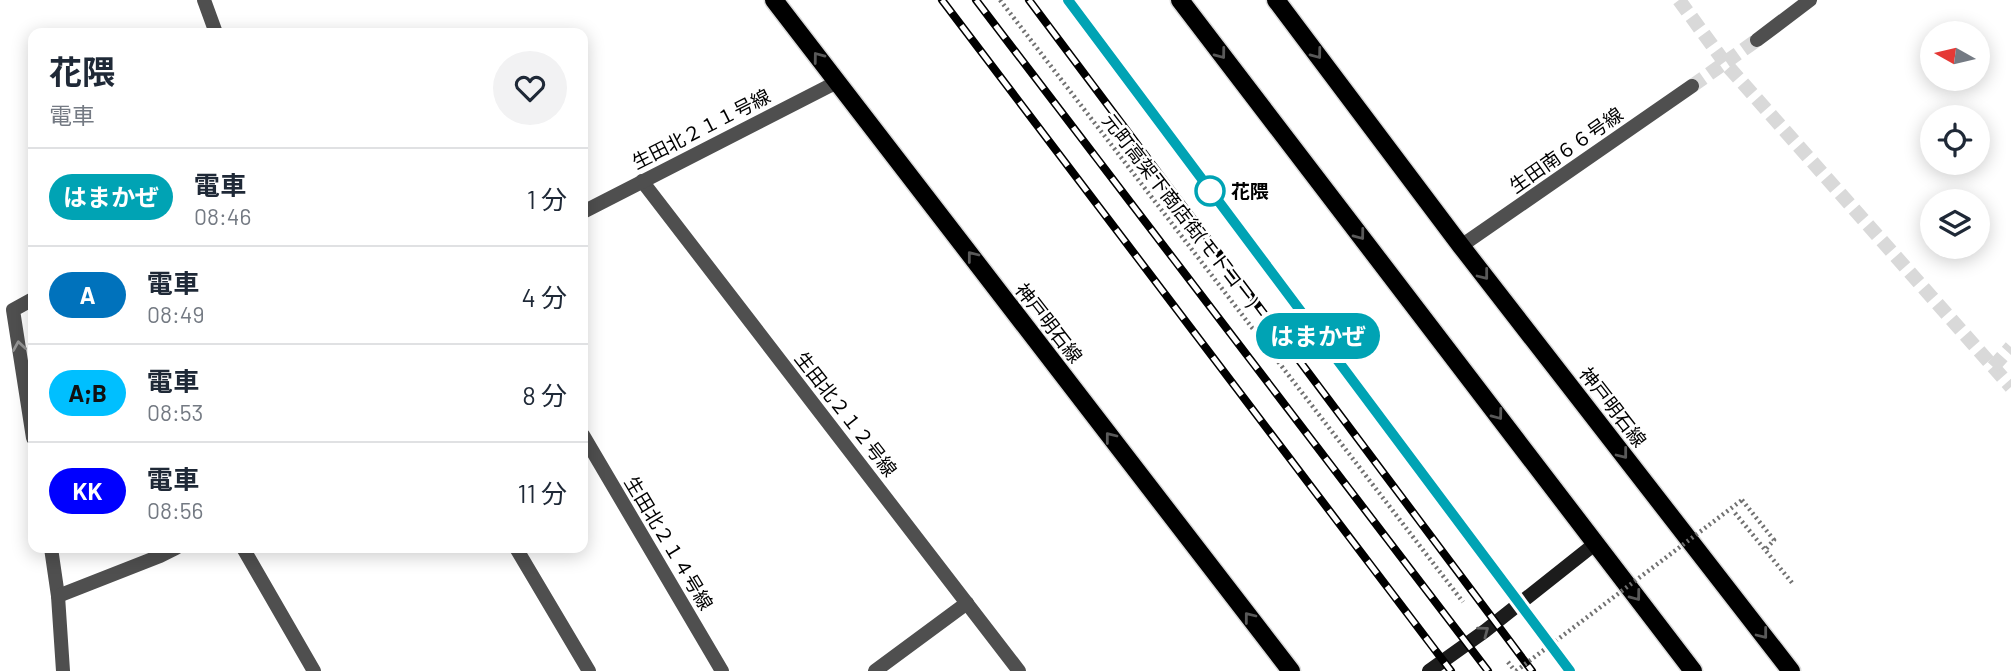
<!DOCTYPE html>
<html lang="ja">
<head>
<meta charset="utf-8">
<style>
	:root { --surface:#fff; --page:#f2f2f3; --text:#1f2937; --muted:#747a83; --line:#e0e1e3 }
	body { margin:0; font-family:Barlow,"Noto Sans JP",sans-serif; background:var(--page); color:var(--text); height:100vh; display:flex; flex-direction:column; font-size:26px; white-space:nowrap }
	* { box-sizing:border-box; margin:0 }
	p { font-size:23px; color:var(--muted) }
	.icon { flex:none; width:38px; height:38px; fill:none; stroke:currentColor; stroke-width:2; stroke-linecap:round; stroke-linejoin:round }
	.map { position:relative; flex:1; overflow:hidden }
	.side { position:absolute; left:28px; top:28px; width:560px; height:525px; display:flex; flex-direction:column; background:var(--surface); border-radius:14px; box-shadow:0 4px 18px #0003 }
	.side>* { flex:none }
	.badge { padding:0 14px; border-radius:23px; font-size:24px; line-height:46px }
	.needle { width:46px; rotate:278deg }
	.tools { position:absolute; left:1920px; top:21px; display:grid; gap:14px }
	.tools a { display:grid; place-items:center; width:70px; height:70px; border-radius:50%; background:var(--surface); box-shadow:0 4px 18px #0003; font-size:35px }
	.map>.badge { position:absolute; translate:-50% -50%; box-shadow:0 0 0 4px #fff }
	.round { display:grid; place-items:center; flex:none; width:74px; height:74px; border-radius:37px; background:var(--page) }
	.overview { display:flex; align-items:center; justify-content:space-between; height:119px; padding:0 21px }
	h1 { font-size:33px; font-weight:700; line-height:52px }
	ul { padding:0; list-style:none }
	li { display:flex; align-items:center; gap:21px; height:98px; padding:0 21px; border-top:2px solid var(--line) }
	li div { flex:1 }
	li b { display:block; font-size:26px }
	li em { font-style:normal }
	li .badge { min-width:77px; font-weight:700; text-align:center }
	.map>svg:first-child { display:block }
	.lines { fill:none; stroke-linecap:round; stroke-linejoin:round }
	.street-tunnel { stroke:#d9d9d9; stroke-width:14; stroke-dasharray:14 7; stroke-linecap:butt }
	.primary-casing { stroke:#dbdbdb; stroke-width:21 }
	.path { stroke:#717171; stroke-width:4.5; stroke-dasharray:2 3.5; stroke-linecap:butt }
	.street { stroke:#4f4f4f; stroke-width:14 }
	.secondary { stroke:#1c1c1c; stroke-width:14 }
	.primary { stroke:#000; stroke-width:18 }
	.rail-casing { stroke:#000; stroke-width:8 }
	.rail { stroke:#fff; stroke-width:5; stroke-dasharray:16; stroke-linecap:butt }
	.path-bridge { stroke:#717171; stroke-width:4.5; stroke-dasharray:2 3.5; stroke-linecap:butt }
	.oneway { stroke:#595959 }
	.oneway2 { stroke:#959595 }
	.oneway3 { stroke:#606060 }
	.line-casing { stroke:#fff; stroke-width:16 }
	.line { stroke:#00a3b4; stroke-width:10 }
	.stop-dot { fill:#fff; stroke:#00a3b4; stroke-width:3.5 }
	.labels { text-anchor:middle; stroke-width:5; stroke-linejoin:round; paint-order:stroke }
	.street-label { font-size:19px; fill:#000; stroke:#fff }
	.stop-label { font-size:19px; font-weight:bold; fill:#000; stroke:#fff; text-anchor:start }
</style>
</head>
<body>
<div class="map">
<svg width="2011" height="671" viewBox="0 0 2011 671">
	<rect width="100%" height="100%" fill="#fff"/>
	<g class="lines">
		<!-- street-tunnel -->
		<g class="street-tunnel">
			<path d="M 1679,0 L 1725,63 L 2011,387"/>
			<path d="M 1692,86 L 1757,40"/>
			<path d="M 1993,367 L 2011,347"/>
		</g>
		<defs>
			<g id="primary">
				<path d="M 774,0 L 1291,671"/>
				<path d="M 1180,0 L 1693,671"/>
				<path d="M 1276,0 L 1461,246 L 1791,671"/>
			</g>
		</defs>
		<!-- primary casing -->
		<use href="#primary" class="primary-casing"/>
		<!-- path -->
		<g class="path">
			<path d="M 1000,0 L 1463,602"/>
			<path d="M 1742,500 L 1774,540 L 1765,550"/>
			<path d="M 1735,513 L 1793,584"/>
			<path d="M 1508,662 L 1515,671"/>
		</g>
		<!-- street -->
		<g class="street">
			<path d="M 204,0 L 216,33"/>
			<path d="M 1757,40 L 1810,0"/>
			<path d="M 642,181 L 1019,671"/>
			<path d="M 583,212 L 837,82"/>
			<path d="M 1461,246 L 1692,86"/>
			<path d="M 33,299 L 13,310 L 33,438"/>
			<path d="M 583,435 L 722,671"/>
			<path d="M 51,548 L 58,596 L 63,671"/>
			<path d="M 243,548 L 314,671"/>
			<path d="M 516,548 L 589,671"/>
			<path d="M 58,596 L 160,556 L 176,548"/>
			<path d="M 875,671 L 967,603"/>
		</g>
		<!-- secondary -->
		<path class="secondary" d="M 1429,671 L 1485,631 L 1596,543"/>
		<!-- primary -->
		<use href="#primary" class="primary"/>
		<defs>
			<g id="rail">
				<path d="M 942,0 L 1451,671"/>
				<path d="M 976,0 L 1488,671"/>
				<path d="M 1029,0 L 1532,671"/>
				<path d="M 1068,0 L 1570,671"/>
			</g>
		</defs>
		<!-- rail casing -->
		<use href="#rail" class="rail-casing"/>
		<!-- rail -->
		<use href="#rail" class="rail"/>
		<!-- path-bridge -->
		<path class="path-bridge" d="M 1516,671 L 1742,500"/>
	</g>
	<!-- one-way arrows -->
	<defs><path id="oneway-chevron" d="M-2-3.5L2.5 0L-2 3.5" fill="none" stroke-width="1.6" stroke-linecap="round" stroke-linejoin="round" transform="scale(1.75)"/></defs>
	<g class="oneway">
		<use href="#oneway-chevron" transform="translate(1221 54) rotate(53)"/>
		<use href="#oneway-chevron" transform="translate(1317 54) rotate(53)"/>
		<use href="#oneway-chevron" transform="translate(818 57) rotate(-127)"/>
		<use href="#oneway-chevron" transform="translate(1360 235) rotate(53)"/>
		<use href="#oneway-chevron" transform="translate(972 256) rotate(-128)"/>
		<use href="#oneway-chevron" transform="translate(1484 275) rotate(52)"/>
		<use href="#oneway-chevron" transform="translate(1498 415) rotate(53)"/>
		<use href="#oneway-chevron" transform="translate(1110 437) rotate(-128)"/>
		<use href="#oneway-chevron" transform="translate(1623 454) rotate(52)"/>
		<use href="#oneway-chevron" transform="translate(1636 596) rotate(53)"/>
		<use href="#oneway-chevron" transform="translate(1249 617) rotate(-128)"/>
		<use href="#oneway-chevron" transform="translate(1763 634) rotate(52)"/>
	</g>
	<use class="oneway2" href="#oneway-chevron" transform="translate(19 346) rotate(-99)"/>
	<use class="oneway3" href="#oneway-chevron" transform="translate(1484 631) rotate(-37)"/>
	<g class="lines">
		<defs>
			<path id="line" d="M 1068,0 L 1570,671"/>
		</defs>
		<!-- line casing -->
		<use href="#line" class="line-casing"/>
		<!-- line -->
		<use href="#line" class="line"/>
	</g>
	<!-- markers -->
	<circle class="stop-dot" cx="1210" cy="191" r="14"/>
	<g class="labels">
		<!-- street labels -->
		<g class="street-label">
			<text transform="translate(701 129) rotate(-27)" y="7">生田北２１１号線</text>
			<text transform="translate(1566 150) rotate(-35)" y="7">生田南６６号線</text>
			<text transform="translate(1180 210) rotate(52)" y="7">元町高架下商店街(モトコー)</text>
			<text transform="translate(1049 323) rotate(52)" y="7">神戸明石線</text>
			<text transform="translate(1613 407) rotate(52)" y="7">神戸明石線</text>
			<text transform="translate(846 414) rotate(52)" y="7">生田北２１２号線</text>
			<text transform="translate(669 543) rotate(59)" y="7">生田北２１４号線</text>
		</g>
		<!-- stop labels -->
		<g class="stop-label">
			<text x="1231" y="198">花隈</text>
		</g>
	</g>
</svg>
<div class="tools">
<a><svg class="needle" viewBox="-14 -14 28 28"><path d="M0-13l5 13h-10z" fill="#e53935"/><path d="M0 13l5-13h-10z" fill="#747a83"/></svg></a>
<a><svg class="icon" aria-label="locate" viewBox="0 0 24 24"><circle cx="12" cy="12" r="6"/><path d="M12 2v4M12 18v4M2 12h4M18 12h4"/></svg></a>
<a><svg class="icon" aria-label="layers" viewBox="0 0 24 24"><path d="M12 4l9 5-9 5-9-5zM3 14l9 5 9-5"/></svg></a>
</div>
<b class="badge" style="left:1318px;top:336px;background:#00a3b4;color:#fff">はまかぜ</b>
<section class="side">
<div class="overview"><div><h1>花隈</h1><p>電車</p></div><a class="round"><svg class="icon" aria-label="heart" viewBox="0 0 24 24"><path d="M12 20l-8-8c-3-5 5-10 8-4 3-6 11-1 8 4z"/></svg></a></div>
<ul>
<li><span class="badge" style="background:#00a3b4;color:#fff">はまかぜ</span><div><b>電車</b><p>08:46</p></div><em>1 分</em></li>
<li><span class="badge" style="background:#0072bc;color:#fff">A</span><div><b>電車</b><p>08:49</p></div><em>4 分</em></li>
<li><span class="badge" style="background:#00bfff;color:#111">A;B</span><div><b>電車</b><p>08:53</p></div><em>8 分</em></li>
<li><span class="badge" style="background:#00f;color:#fff">KK</span><div><b>電車</b><p>08:56</p></div><em>11 分</em></li>
</ul>
</section>
</div>
</body>
</html>
